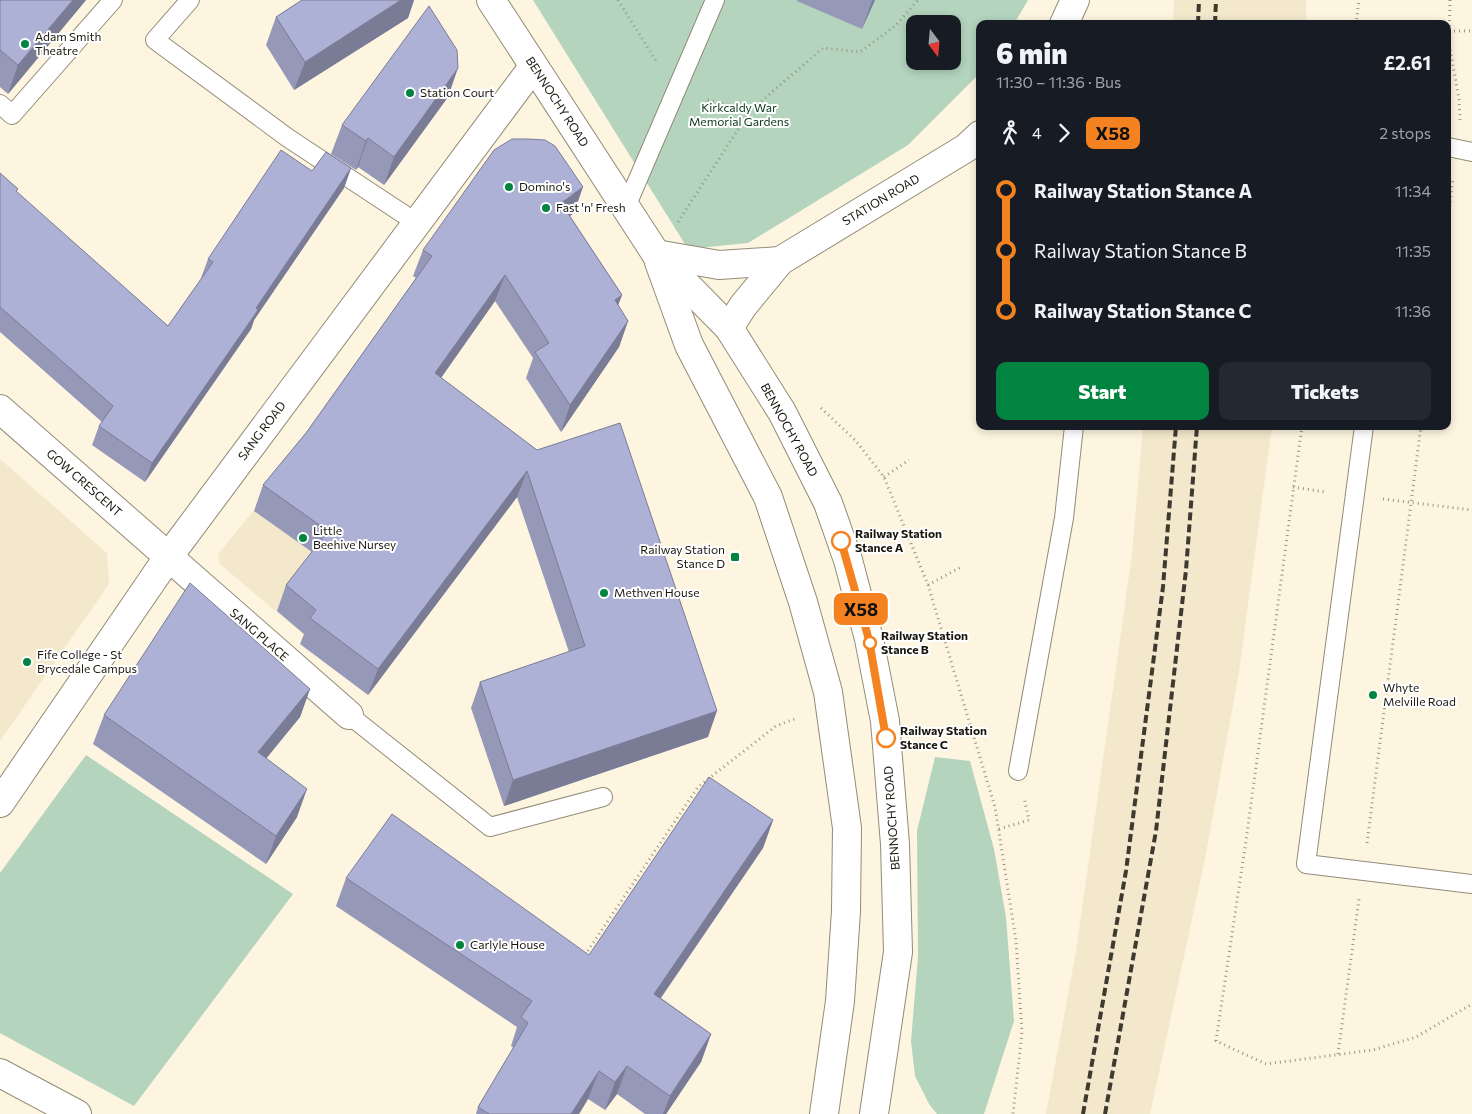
<!DOCTYPE html>
<html lang="en">
<head>
<meta charset="utf-8">
<style>
	:root { --surface:#171b24; --page:#242831; --text:#f1f3f6; --muted:#9ea1a6; --accent:#00843f }
	body { margin:0; font-family:Commissioner,sans-serif; background:var(--page); color:var(--text); height:100vh; display:flex; flex-direction:column; font-size:19px; white-space:nowrap }
	* { box-sizing:border-box; margin:0 }
	p { font-size:16px; color:var(--muted) }
	.icon { flex:none; width:28px; height:28px; fill:none; stroke:currentColor; stroke-width:2; stroke-linecap:round; stroke-linejoin:round }
	.map { position:relative; flex:1; overflow:hidden }
	.side { position:absolute; left:976px; top:20px; width:475px; height:410px; display:flex; flex-direction:column; background:var(--surface); border-radius:10px; box-shadow:0 2px 8px #0003 }
	.side>* { flex:none }
	.badge { padding:0 10px; border-radius:8px; font-size:18px; line-height:32px }
	.needle { width:32px; rotate:164deg }
	.controls { position:absolute; left:906px; top:15px; display:grid; gap:10px }
	.controls a { display:grid; place-items:center; width:55px; height:55px; border-radius:10px; background:var(--surface); box-shadow:0 2px 8px #0003; font-size:25px }
	.map>.badge { position:absolute; translate:-50% -50%; box-shadow:0 0 0 2px #fff }
	.legs { display:flex; align-items:center; gap:8px; height:55px; padding:0 20px; font-size:16px }
	.legs p { margin-inline-start:auto }
	.overview { display:flex; align-items:center; justify-content:space-between; height:85px; padding:0 20px }
	h1 { font-size:28px; font-weight:800; line-height:38px }
	.action { display:flex; gap:10px; margin-top:auto; padding:10px 20px }
	.action a { flex:1; height:58px; border-radius:10px; background:var(--accent); color:#fff; font-size:20px; font-weight:800; line-height:58px; text-align:center }
	.action a+a { background:var(--page); color:var(--text) }
	ul { padding:0 20px; list-style:none }
	li { display:flex; align-items:center; gap:18px; height:60px; font-size:19px }
	li i { display:grid; place-items:center; width:8px; height:100%; margin:0 6px; background:currentColor }
	li i::after { content:''; width:12px; height:12px; margin:-6px; border:4px solid; border-radius:50%; background:var(--surface) }
	li p { margin-inline-start:auto }
	li:first-child i { background:linear-gradient(#0000 50%,currentColor 0) }
	li:last-child i { background:linear-gradient(currentColor 50%,#0000 0) }
	.map>svg:first-child { display:block }
	.built { fill:#f3e8cc }
	.green { fill:#b4d4be; fill-rule:evenodd }
	.lines { fill:none; stroke-linecap:round; stroke-linejoin:round }
	.lane-casing { stroke:#928b77; stroke-width:20 }
	.street-casing { stroke:#928b77; stroke-width:30 }
	.secondary-casing { stroke:#928b77; stroke-width:30 }
	.path { stroke:#9a9485; stroke-width:3; stroke-dasharray:1 4; stroke-linecap:butt }
	.lane { stroke:#fff; stroke-width:18 }
	.street { stroke:#fff; stroke-width:28 }
	.secondary { stroke:#fff; stroke-width:28 }
	.rail { stroke:#3e3a30; stroke-width:4; stroke-dasharray:8 4; stroke-linecap:butt }
	.wall { fill:#9698b8 }
	.shaded-wall { fill:#7a7c96 }
	.building { fill:#aeb1d6; stroke:#7a7c96 }
	.line-1-casing { stroke:#fff; stroke-width:11 }
	.line-1 { stroke:#f58220; stroke-width:8 }
	.poi-dot { fill:#00843f; stroke:#fff; stroke-width:2 }
	.stop-1-dot { fill:#fff; stroke:#f58220; stroke-width:2.5 }
	.labels { text-anchor:middle; stroke-width:4; stroke-linejoin:round; paint-order:stroke }
	.poi-label { font-size:12px; fill:#1a170f; stroke:#fff; text-anchor:start }
	.street-label { font-size:12px; fill:#1a170f; stroke:#fff }
	.park-label { font-size:12px; fill:#06351e; stroke:#fff }
	.stop-label { font-size:12px; font-weight:bold; fill:#1a170f; stroke:#fff; text-anchor:start }
</style>
</head>
<body>
<div class="map">
<svg width="1472" height="1114" viewBox="0 0 1472 1114">
	<rect width="100%" height="100%" fill="#fdf5e0"/>
	<!-- built -->
	<g class="built">
		<path d="M 1174,0 L 1306,0 L 1306,24 L 1173,24 Z"/>
		<path d="M 1143,426 L 1272,426 L 1239,672 L 1205,859 L 1150,1114 L 1046,1114 L 1076,951 L 1132,554 Z"/>
		<path d="M 0,459 L 107,553 L 109,584 L 0,741 Z"/>
		<path d="M 296,459 L 354,500 L 304,635 L 220,564 L 218,554 Z"/>
	</g>
	<!-- green -->
	<g class="green">
		<path d="M 533,0 L 1028,0 L 1014,24 L 980,24 L 980,73 L 908,145 L 748,243 L 688,249 ZM 915,24 L 952,24 L 952,61 L 915,61 Z"/>
		<path d="M 86,755 L 293,894 L 134,1106 L 0,1033 L 0,873 Z"/>
		<path d="M 935,757 L 970,761 L 994,849 L 1006,917 L 1014,1021 L 984,1114 L 937,1114 L 929,1104 L 915,1076 L 911,1041 L 918,957 L 917,831 Z"/>
	</g>
	<g class="lines">
		<defs>
			<g id="lane">
				<path d="M 190,0 L 155,40 L 288,138 L 417,223"/>
				<path d="M 0,104 L 12,115 L 113,0"/>
				<path d="M 1448,147 L 1472,152"/>
				<path d="M 626,207 L 715,0"/>
				<path d="M 1364,426 L 1306,864 L 1472,884"/>
				<path d="M 349,715 L 490,827 L 603,797"/>
				<path d="M 1018,771 L 1064,518 L 1074,426"/>
			</g>
			<g id="street">
				<path d="M 1064,24 L 1075,0"/>
				<path d="M 656,254 L 719,265 L 780,261"/>
				<path d="M 729,328 L 743,306 L 780,261 L 966,148 L 980,135"/>
				<path d="M 0,409 L 349,715"/>
				<path d="M 0,803 L 169,556 L 533,67"/>
				<path d="M 0,1073 L 77,1114"/>
			</g>
			<g id="secondary">
				<path d="M 491,0 L 656,254 L 729,328 L 782,412 L 828,503 L 848,560 L 869,639 L 885,721 L 895,844 L 898,952 L 874,1114"/>
				<path d="M 659,262 L 689,345 L 768,497 L 803,602 L 828,692 L 847,828 L 846,911 L 840,1001 L 824,1114"/>
			</g>
		</defs>
		<!-- lane casing -->
		<use href="#lane" class="lane-casing"/>
		<!-- street casing -->
		<use href="#street" class="street-casing"/>
		<!-- secondary casing -->
		<use href="#secondary" class="secondary-casing"/>
		<!-- path -->
		<g class="path">
			<path d="M 618,0 L 656,61"/>
			<path d="M 1450,0 L 1449,43 L 1459,99 L 1460,120"/>
			<path d="M 1356,24 L 1359,0"/>
			<path d="M 1449,31 L 1472,31"/>
			<path d="M 750,111 L 823,48 L 860,52 L 895,26 L 918,0"/>
			<path d="M 678,222 L 750,111 L 704,99"/>
			<path d="M 1448,222 L 1453,178"/>
			<path d="M 821,408 L 856,441 L 884,477 L 928,585 L 995,807 L 1016,941 L 1022,1032 L 1013,1114"/>
			<path d="M 1302,426 L 1246,841 L 1216,1041 L 1266,1064 L 1373,1050 L 1416,1037 L 1472,1004"/>
			<path d="M 884,477 L 909,460"/>
			<path d="M 1293,487 L 1325,492"/>
			<path d="M 1383,499 L 1472,510"/>
			<path d="M 928,585 L 961,567"/>
			<path d="M 999,829 L 1029,820 L 1024,798"/>
			<path d="M 1367,843 L 1421,426"/>
			<path d="M 585,955 L 698,787 L 776,726 L 797,718"/>
			<path d="M 1338,1054 L 1359,899"/>
		</g>
		<!-- lane -->
		<use href="#lane" class="lane"/>
		<!-- street -->
		<use href="#street" class="street"/>
		<!-- secondary -->
		<use href="#secondary" class="secondary"/>
		<!-- rail -->
		<g class="rail">
			<path d="M 1198,24 L 1199,0"/>
			<path d="M 1215,24 L 1216,0"/>
			<path d="M 1083,1114 L 1126,871 L 1163,587 L 1176,426"/>
			<path d="M 1105,1114 L 1156,831 L 1186,570 L 1197,426"/>
		</g>
	</g>
	<!-- wall -->
	<g class="wall">
		<path d="M 0,0 L 86,0 L 8,94 L 0,87 Z"/>
		<path d="M 302,0 L 414,0 L 408,18 L 294,90 L 266,45 L 276,17 Z"/>
		<path d="M 797,0 L 875,0 L 862,29 L 797,1 Z"/>
		<path d="M 448,97 L 384,185 L 358,167 L 356,170 L 331,154 L 342,125 Z"/>
		<path d="M 351,168 L 344,188 L 254,320 L 251,329 L 145,482 L 92,445 L 99,426 L 102,422 L 0,332 L 0,173 L 18,189 L 16,192 L 168,326 L 201,279 L 201,278 L 208,259 L 312,171 Z"/>
		<path d="M 574,213 L 570,216 L 622,295 L 618,305 L 628,321 L 619,347 L 561,432 L 526,378 L 533,358 L 495,301 L 441,378 L 537,450 L 708,737 L 504,806 L 471,708 L 480,682 L 569,652 L 517,497 L 368,695 L 300,644 L 304,634 L 277,611 L 286,585 L 312,552 L 254,511 L 263,485 L 306,433 L 416,278 L 413,276 L 423,250 Z"/>
		<path d="M 310,689 L 300,717 L 266,758 L 297,817 L 266,864 L 93,744 L 104,715 Z"/>
		<path d="M 773,820 L 763,848 L 661,998 L 711,1034 L 701,1062 L 666,1114 L 645,1114 L 617,1094 L 605,1110 L 588,1099 L 579,1114 L 476,1114 L 478,1107 L 514,1048 L 511,1046 L 517,1027 L 336,906 L 346,878 L 589,955 Z"/>
	</g>
	<!-- shaded-wall -->
	<g class="shaded-wall">
		<path d="M 73,0 L 86,0 L 8,94 L 18,65 Z"/>
		<path d="M 401,0 L 414,0 L 408,18 L 294,90 L 305,62 Z"/>
		<path d="M 873,0 L 875,0 L 862,29 L 872,1 Z"/>
		<path d="M 458,68 L 448,97 L 384,185 L 394,157 Z"/>
		<path d="M 368,138 L 358,167 L 356,170 L 366,141 Z"/>
		<path d="M 351,168 L 344,188 L 254,320 L 251,329 L 145,482 L 152,463 Z"/>
		<path d="M 583,187 L 574,213 L 552,229 L 561,203 Z"/>
		<path d="M 505,275 L 495,301 L 426,399 L 435,373 Z"/>
		<path d="M 622,295 L 612,321 L 615,300 Z"/>
		<path d="M 628,321 L 619,347 L 561,432 L 570,405 Z"/>
		<path d="M 527,471 L 517,497 L 368,695 L 378,669 Z"/>
		<path d="M 310,689 L 300,717 L 248,781 L 258,752 Z"/>
		<path d="M 717,711 L 708,737 L 504,806 L 513,780 Z"/>
		<path d="M 307,789 L 297,817 L 266,864 L 276,836 Z"/>
		<path d="M 773,820 L 763,848 L 644,1022 L 654,994 Z"/>
		<path d="M 711,1034 L 701,1062 L 666,1114 L 663,1114 L 670,1096 Z"/>
		<path d="M 627,1066 L 617,1094 L 605,1110 L 615,1082 Z"/>
		<path d="M 599,1071 L 588,1099 L 579,1114 L 571,1114 Z"/>
	</g>
	<!-- building -->
	<g class="building">
		<path d="M 0,0 L 73,0 L 18,65 L 0,50 Z"/>
		<path d="M 302,0 L 401,0 L 305,62 L 276,17 Z"/>
		<path d="M 429,6 L 457,50 L 458,68 L 394,157 L 368,138 L 366,141 L 342,125 Z"/>
		<path d="M 512,139 L 528,139 L 545,140 L 555,146 L 583,187 L 561,203 L 622,295 L 615,300 L 628,321 L 570,405 L 535,352 L 549,343 L 505,275 L 435,373 L 537,450 L 620,423 L 717,711 L 513,780 L 480,682 L 585,646 L 527,471 L 378,669 L 310,618 L 316,610 L 286,585 L 328,531 L 263,485 L 306,433 L 432,256 L 423,250 L 494,150 Z"/>
		<path d="M 281,150 L 312,171 L 326,152 L 351,168 L 256,308 L 258,310 L 152,463 L 99,426 L 113,406 L 0,307 L 0,173 L 18,189 L 16,191 L 168,326 L 213,262 L 208,259 Z"/>
		<path d="M 190,583 L 310,689 L 258,752 L 307,789 L 276,836 L 104,715 Z"/>
		<path d="M 709,777 L 773,820 L 654,994 L 711,1034 L 670,1096 L 627,1066 L 615,1082 L 599,1071 L 571,1114 L 489,1114 L 478,1107 L 528,1023 L 521,1017 L 532,1001 L 346,878 L 392,814 L 589,955 Z"/>
	</g>
	<g class="lines">
		<defs>
			<path id="line-1" d="M 841,541 L 869,640 L 886,738"/>
		</defs>
		<!-- line-1 casing -->
		<use href="#line-1" class="line-1-casing"/>
		<!-- line-1 -->
		<use href="#line-1" class="line-1"/>
	</g>
	<!-- markers -->
	<g class="poi-dot">
		<circle cx="25" cy="44" r="5"/>
		<circle cx="410" cy="93" r="5"/>
		<circle cx="509" cy="187" r="5"/>
		<circle cx="546" cy="208" r="5"/>
		<circle cx="303" cy="538" r="5"/>
		<rect x="730" y="552" width="10" height="10" rx="2.5"/>
		<circle cx="604" cy="593" r="5"/>
		<circle cx="27" cy="662" r="5"/>
		<circle cx="1373" cy="695" r="5"/>
		<circle cx="460" cy="945" r="5"/>
	</g>
	<g class="stop-1-dot">
		<circle cx="841" cy="541" r="9"/>
		<circle cx="870" cy="643" r="6"/>
		<circle cx="886" cy="738" r="9"/>
	</g>
	<g class="labels">
		<!-- poi labels -->
		<g class="poi-label">
			<text x="35" y="41">Adam Smith<tspan x="35" dy="14">Theatre</tspan></text>
			<text x="420" y="97">Station Court</text>
			<text x="519" y="191">Domino's</text>
			<text x="556" y="212">Fast 'n' Fresh</text>
			<text x="313" y="535">Little<tspan x="313" dy="14">Beehive Nursey</tspan></text>
			<text x="725" y="554" text-anchor="end">Railway Station<tspan x="725" dy="14">Stance D</tspan></text>
			<text x="614" y="597">Methven House</text>
			<text x="37" y="659">Fife College - St<tspan x="37" dy="14">Brycedale Campus</tspan></text>
			<text x="1383" y="692">Whyte<tspan x="1383" dy="14">Melville Road</tspan></text>
			<text x="470" y="949">Carlyle House</text>
		</g>
		<!-- street labels -->
		<g class="street-label">
			<text transform="translate(557 102) rotate(57)" y="4">BENNOCHY ROAD</text>
			<text transform="translate(881 200) rotate(-31)" y="4">STATION ROAD</text>
			<text transform="translate(789 430) rotate(61)" y="4">BENNOCHY ROAD</text>
			<text transform="translate(262 431) rotate(-53)" y="4">SANG ROAD</text>
			<text transform="translate(84 483) rotate(41)" y="4">GOW CRESCENT</text>
			<text transform="translate(259 635) rotate(41)" y="4">SANG PLACE</text>
			<text transform="translate(892 818) rotate(-94)" y="4">BENNOCHY ROAD</text>
		</g>
		<!-- park labels -->
		<g class="park-label">
			<text x="739" y="112">Kirkcaldy War<tspan x="739" dy="14">Memorial Gardens</tspan></text>
		</g>
		<!-- stop labels -->
		<g class="stop-label">
			<text x="855" y="538">Railway Station<tspan x="855" dy="14">Stance A</tspan></text>
			<text x="881" y="640">Railway Station<tspan x="881" dy="14">Stance B</tspan></text>
			<text x="900" y="735">Railway Station<tspan x="900" dy="14">Stance C</tspan></text>
		</g>
	</g>
</svg>
<div class="controls">
<a><svg class="needle" viewBox="-14 -14 28 28"><path d="M0-13l5 13h-10z" fill="#e53935"/><path d="M0 13l5-13h-10z" fill="#9ea1a6"/></svg></a>
</div>
<b class="badge" style="left:861px;top:609px;background:#f58220;color:#111">X58</b>
<section class="side">
<div class="overview"><div><h1>6 min</h1><p>11:30 – 11:36 · Bus</p></div><b>£2.61</b></div>
<div class="legs"><svg class="icon" aria-label="walk" viewBox="0 0 24 24"><circle cx="13" cy="4" r="2"/><path d="M13 8l-2 6 4 7M11 14l-3 7M7 12l3-4h3l4 4"/></svg>4<svg class="icon" aria-label="forward" viewBox="0 0 24 24"><path d="M9 5l7 7-7 7"/></svg><b class="badge" style="background:#f58220;color:#111">X58</b><p>2 stops</p></div>
<ul>
<li><i style="color:#f58220"></i><b>Railway Station Stance A</b><p>11:34</p></li>
<li><i style="color:#f58220"></i><span>Railway Station Stance B</span><p>11:35</p></li>
<li><i style="color:#f58220"></i><b>Railway Station Stance C</b><p>11:36</p></li>
</ul>
<div class="action"><a>Start</a><a>Tickets</a></div>
</section>
</div>
</body>
</html>
